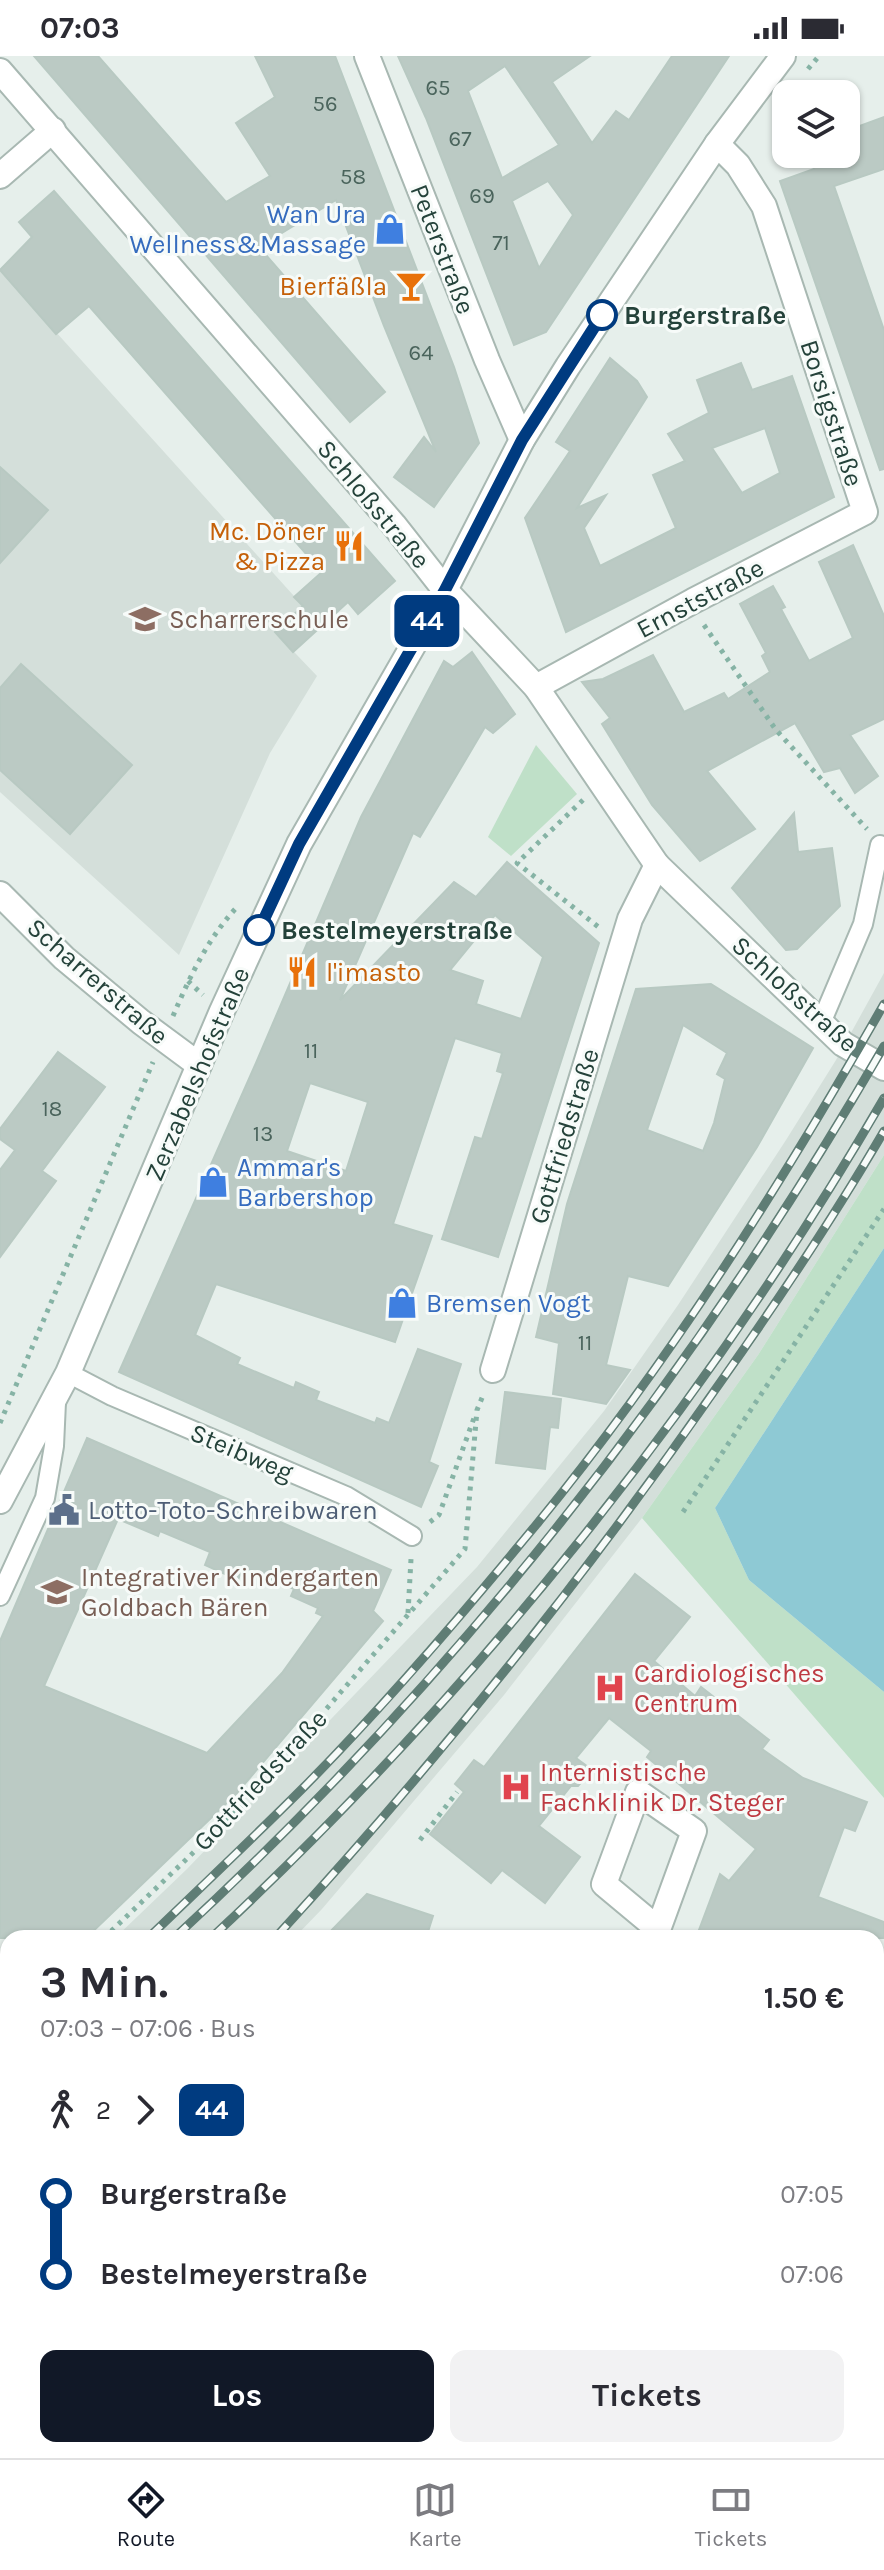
<!DOCTYPE html>
<html lang="de">
<head>
<meta charset="utf-8">
<style>
	:root { --surface:#fff; --page:#f2f2f3; --text:#2b2b33; --muted:#7c7c81; --line:#e1e1e2; --accent:#111827 }
	body { margin:0; font-family:Karla,sans-serif; background:var(--page); color:var(--text); height:100vh; display:flex; flex-direction:column; font-size:30px; white-space:nowrap }
	* { box-sizing:border-box; margin:0 }
	p { font-size:26px; color:var(--muted) }
	.icon { flex:none; width:44px; height:44px; fill:none; stroke:currentColor; stroke-width:2; stroke-linecap:round; stroke-linejoin:round }
	.map { position:relative; flex:1; overflow:hidden }
	.side { position:absolute; left:0px; top:1874px; width:884px; height:528px; display:flex; flex-direction:column; background:var(--surface); border-radius:24px 24px 0 0; box-shadow:0 2px 6px #0004 }
	.side>* { flex:none }
	.badge { padding:0 16px; border-radius:12px; font-size:28px; line-height:52px }
	.fabs { position:absolute; left:772px; top:24px; display:grid; gap:16px }
	.fabs a { display:grid; place-items:center; width:88px; height:88px; border-radius:16px; background:var(--surface); box-shadow:0 2px 6px #0004; font-size:40px }
	.map>.badge { position:absolute; translate:-50% -50%; box-shadow:0 0 0 4px #fff }
	.legs { display:flex; align-items:center; gap:12px; height:88px; padding:0 40px; font-size:26px }
	.legs p { margin-inline-start:auto }
	.headline { display:flex; align-items:center; justify-content:space-between; height:136px; padding:0 40px }
	h1 { font-size:44px; font-weight:700; line-height:60px }
	.action { display:flex; gap:16px; margin-top:auto; padding:16px 40px }
	.action a { flex:1; height:92px; border-radius:16px; background:var(--accent); color:#fff; font-size:32px; font-weight:700; line-height:92px; text-align:center }
	.action a+a { background:var(--page); color:var(--text) }
	ul { padding:0 40px; list-style:none }
	li { display:flex; align-items:center; gap:28px; height:80px; font-size:30px }
	li i { display:grid; place-items:center; width:12px; height:100%; margin:0 10px; background:currentColor }
	li i::after { content:''; width:20px; height:20px; margin:-10px; border:6px solid; border-radius:50%; background:var(--surface) }
	li p { margin-inline-start:auto }
	li:first-child i { background:linear-gradient(#0000 50%,currentColor 0) }
	li:last-child i { background:linear-gradient(currentColor 50%,#0000 0) }
	.status { display:flex; justify-content:space-between; align-items:center; height:56px; padding:0 40px; background:var(--surface); direction:ltr }
	.status svg { height:22px; fill:currentColor }
	.tab-bar { display:flex; justify-content:space-around; align-items:center; height:112px; border-top:2px solid var(--line); background:var(--surface); font-size:22px; color:var(--muted) }
	.tab-bar a { display:grid; justify-items:center; gap:4px }
	.tab-bar .current { color:var(--accent) }
	.map>svg:first-child { display:block }
	.built { fill:#d4dfda }
	.green { fill:#bfe0c8 }
	.water { fill:#8ec9d4 }
	.building { fill:#bbcac4; stroke:#b8c9c2; stroke-width:2; fill-rule:evenodd }
	.lines { fill:none; stroke-linecap:round; stroke-linejoin:round }
	.service-casing { stroke:#a8b8b2; stroke-width:22 }
	.minor-casing { stroke:#a8b8b2; stroke-width:28 }
	.tertiary-casing { stroke:#a8b8b2; stroke-width:28 }
	.path { stroke:#86b3a5; stroke-width:5; stroke-dasharray:4 6; stroke-linecap:butt }
	.service { stroke:#fff; stroke-width:18 }
	.minor { stroke:#fff; stroke-width:24 }
	.tertiary { stroke:#fff; stroke-width:24 }
	.rail-casing { stroke:#5f7d75; stroke-width:9 }
	.rail { stroke:#f7fbf9; stroke-width:6; stroke-dasharray:18; stroke-linecap:butt }
	.line-1-casing { stroke:#fff; stroke-width:18 }
	.line-1 { stroke:#003b80; stroke-width:12 }
	.stop-1-dot { fill:#fff; stroke:#003b80; stroke-width:4 }
	.labels { text-anchor:middle; stroke-width:6; stroke-linejoin:round; paint-order:stroke }
	.number-label { font-size:22px; fill:#4a645c }
	.shop-label { font-size:26px; fill:#366cbe; stroke:#f7fbf9; text-anchor:start }
	.street-label { font-size:26px; fill:#24423a; stroke:#f7fbf9 }
	.food-label { font-size:26px; fill:#c56008; stroke:#f7fbf9; text-anchor:end }
	.stop-label { font-size:26px; font-weight:bold; fill:#24423a; stroke:#f7fbf9; text-anchor:start }
	.education-label { font-size:26px; fill:#785e54; stroke:#f7fbf9; text-anchor:start }
	.service-label { font-size:26px; fill:#4e5e75; stroke:#f7fbf9; text-anchor:start }
	.health-label { font-size:26px; fill:#be3a42; stroke:#f7fbf9; text-anchor:start }
</style>
</head>
<body>
<div class="status"><b>07:03</b><svg viewBox="0 0 49 12"><path d="M0 12V9h3v3zM5 12V6h3v6zM10 12V3h3v9zM15 12V0h3v12zM26 1h20v11H26zM47 4h2v5h-2z"/></svg></div>
<div class="map">
<svg width="884" height="2402" viewBox="0 0 884 2402">
	<rect width="100%" height="100%" fill="#e6efeb"/>
	<!-- built -->
	<g class="built">
		<path d="M 0,214 L 303,550 L 275,576 L 317,620 L 270,697 L 179,899 L 0,736 Z"/>
		<path d="M 884,917 L 884,1099 L 758,1299 L 642,1462 L 504,1639 L 322,1853 L 294,1882 L 115,1882 L 187,1813 L 477,1511 L 604,1355 L 678,1249 L 786,1084 L 836,1004 Z"/>
		<path d="M 8,1975 L 8,2147 L 0,2153 L 0,1981 Z"/>
	</g>
	<!-- green -->
	<g class="green">
		<path d="M 536,689 L 577,738 L 511,800 L 488,781 Z"/>
		<path d="M 884,1099 L 884,1192 L 715,1452 L 749,1524 L 884,1636 L 884,1742 L 642,1462 L 758,1299 Z"/>
		<path d="M 8,2147 L 8,2260 L 0,2255 L 0,2153 Z"/>
	</g>
	<!-- water -->
	<path class="water" d="M 884,1192 L 884,1636 L 749,1524 L 715,1452 Z"/>
	<!-- building -->
	<g class="building">
		<path d="M 34,0 L 98,0 L 226,146 L 270,120 L 236,67 L 275,41 L 255,0 L 335,0 L 454,311 L 479,387 L 434,451 L 394,421 L 424,381 L 436,396 L 384,270 L 336,144 L 259,191 L 385,336 L 350,366 Z"/>
		<path d="M 398,0 L 590,0 L 552,26 L 592,87 L 616,55 L 629,64 L 672,0 L 729,0 L 546,276 L 514,289 L 426,62 ZM 505,10 L 559,89 L 502,122 L 468,35 ZM 548,125 L 573,159 L 539,212 L 512,145 Z"/>
		<path d="M 884,61 L 884,113 L 834,130 L 884,274 L 884,413 L 880,414 L 780,125 L 814,113 L 809,98 L 846,98 L 846,75 Z"/>
		<path d="M 54,135 L 395,525 L 358,558 L 348,546 L 293,596 L 275,576 L 303,550 L 294,541 L 322,516 L 89,250 L 56,278 L 0,214 L 32,181 L 19,166 Z"/>
		<path d="M 610,302 L 637,325 L 647,341 L 577,452 L 606,439 L 584,472 L 600,510 L 676,472 L 653,419 L 685,405 L 668,378 L 709,357 L 697,324 L 741,307 L 752,334 L 792,320 L 834,441 L 566,576 L 525,462 L 570,395 L 556,386 ZM 765,372 L 780,417 L 742,437 L 712,392 Z"/>
		<path d="M 0,411 L 48,454 L 0,507 Z"/>
		<path d="M 853,489 L 884,560 L 884,663 L 850,679 L 878,720 L 855,737 L 840,712 L 824,716 L 795,667 L 707,715 L 755,773 L 700,805 L 652,749 L 602,668 L 610,662 L 582,626 L 603,623 L 653,599 L 684,656 L 724,637 L 728,643 L 770,616 L 762,600 L 766,597 L 740,548 L 773,530 L 785,551 L 781,553 L 809,605 L 853,582 L 819,506 Z"/>
		<path d="M 472,596 L 515,658 L 493,677 L 485,671 L 420,781 L 413,777 L 340,944 L 454,826 L 476,841 L 507,806 L 599,887 L 498,1201 L 442,1183 L 475,1081 L 482,1083 L 503,1017 L 497,1015 L 502,997 L 455,982 L 393,1168 L 432,1180 L 395,1286 L 216,1228 L 195,1279 L 240,1302 L 237,1308 L 294,1332 L 296,1326 L 319,1336 L 316,1344 L 375,1367 L 377,1362 L 389,1367 L 418,1293 L 461,1308 L 429,1406 L 438,1410 L 421,1451 L 119,1316 L 256,1007 L 361,761 L 444,605 L 453,611 ZM 495,859 L 543,901 L 521,963 L 476,948 L 483,925 L 450,914 ZM 310,1027 L 368,1046 L 346,1115 L 287,1095 Z"/>
		<path d="M 21,608 L 132,709 L 70,778 L 0,714 L 0,632 Z"/>
		<path d="M 794,757 L 798,796 L 832,792 L 840,850 L 797,893 L 786,894 L 732,832 Z"/>
		<path d="M 711,928 L 813,992 L 757,1091 L 668,1230 L 628,1220 L 606,1309 L 630,1314 L 606,1348 L 553,1338 L 559,1287 L 536,1281 L 567,1148 L 636,933 ZM 683,969 L 727,997 L 717,1018 L 725,1023 L 714,1067 L 703,1095 L 647,1074 Z"/>
		<path d="M 58,996 L 105,1031 L 42,1115 L 56,1125 L 0,1201 L 0,1114 L 15,1094 L 0,1083 L 0,1073 Z"/>
		<path d="M 505,1336 L 561,1343 L 558,1372 L 550,1371 L 545,1413 L 496,1407 Z"/>
		<path d="M 87,1382 L 391,1514 L 373,1555 L 383,1565 L 237,1737 L 86,1882 L 0,1882 L 0,1585 ZM 118,1463 L 158,1480 L 160,1475 L 210,1496 L 205,1509 L 238,1524 L 243,1511 L 294,1533 L 291,1540 L 318,1552 L 316,1557 L 323,1560 L 282,1617 L 207,1697 L 44,1630 Z"/>
		<path d="M 635,1518 L 690,1561 L 654,1605 L 695,1640 L 701,1631 L 769,1684 L 762,1693 L 803,1722 L 867,1746 L 855,1775 L 844,1771 L 818,1841 L 884,1866 L 884,1882 L 696,1882 L 720,1818 L 729,1825 L 756,1793 L 647,1701 L 651,1695 L 609,1662 L 576,1702 L 592,1714 L 578,1730 L 571,1730 L 539,1770 L 580,1801 L 545,1847 L 502,1814 L 491,1827 L 430,1778 L 464,1736 L 455,1728 L 474,1704 L 484,1711 Z"/>
		<path d="M 367,1838 L 433,1860 L 426,1882 L 324,1882 Z"/>
	</g>
	<g class="lines">
		<defs>
			<g id="service">
				<path d="M 821,967 L 863,868 L 880,789"/>
				<path d="M 68,1317 L 112,1340 L 346,1440 L 412,1480"/>
				<path d="M 0,1540 L 45,1442 L 54,1390 L 56,1346"/>
			</g>
			<g id="minor">
				<path d="M 367,0 L 487,304 L 522,384"/>
				<path d="M 0,15 L 394,469 L 445,534 L 536,631 L 657,809 L 843,988 L 884,1012"/>
				<path d="M 0,120 L 53,74"/>
				<path d="M 536,631 L 693,545 L 865,456 L 764,150 L 738,109 L 717,88"/>
				<path d="M 0,838 L 64,902 L 141,966 L 199,1009"/>
				<path d="M 493,1314 L 630,863 L 657,809"/>
				<path d="M 655,1882 L 694,1775 L 638,1736 L 604,1828 L 658,1873"/>
				<path d="M 0,2308 L 8,2311"/>
				<path d="M 199,2394 L 217,2402"/>
				<path d="M 463,2402 L 467,2394"/>
			</g>
			<path id="tertiary" d="M 0,1445 L 68,1317 L 222,955 L 299,788 L 445,534 L 522,384 L 568,310 L 717,88 L 783,0"/>
		</defs>
		<!-- service casing -->
		<use href="#service" class="service-casing"/>
		<!-- minor casing -->
		<use href="#minor" class="minor-casing"/>
		<!-- tertiary casing -->
		<use href="#tertiary" class="tertiary-casing"/>
		<!-- path -->
		<g class="path">
			<path d="M 808,13 L 819,0"/>
			<path d="M 704,569 L 776,674 L 867,773"/>
			<path d="M 583,744 L 517,807 L 601,873"/>
			<path d="M 188,925 L 203,939"/>
			<path d="M 173,960 C 190,920 209,880 239,849"/>
			<path d="M 0,1367 L 153,1006"/>
			<path d="M 683,1456 L 884,1153"/>
			<path d="M 430,1466 L 439,1459 L 474,1362"/>
			<path d="M 408,1557 L 411,1503"/>
			<path d="M 420,1784 L 457,1736"/>
			<path d="M 104,1882 L 242,1750 L 465,1493 L 477,1354 L 484,1337"/>
			<path d="M 0,1978 L 8,1973"/>
			<path d="M 876,2135 L 884,2115"/>
			<path d="M 677,2394 L 696,2402"/>
			<path d="M 707,2402 L 717,2394"/>
		</g>
		<!-- service -->
		<use href="#service" class="service"/>
		<!-- minor -->
		<use href="#minor" class="minor"/>
		<!-- tertiary -->
		<use href="#tertiary" class="tertiary"/>
		<defs>
			<g id="rail">
				<path d="M 148,1882 C 200,1832 253,1782 304,1731 C 386,1648 462,1559 536,1469 C 669,1307 781,1129 884,948"/>
				<path d="M 174,1882 C 456,1623 693,1321 884,990"/>
				<path d="M 211,1882 C 471,1640 706,1349 884,1042"/>
				<path d="M 275,1882 C 437,1706 586,1520 722,1324 C 779,1243 834,1161 884,1075"/>
				<path d="M 0,2008 L 8,2002"/>
				<path d="M 0,2031 L 8,2025"/>
				<path d="M 0,2065 L 8,2058"/>
				<path d="M 0,2137 L 8,2131"/>
			</g>
		</defs>
		<!-- rail casing -->
		<use href="#rail" class="rail-casing"/>
		<!-- rail -->
		<use href="#rail" class="rail"/>
	</g>
	<g class="lines">
		<defs>
			<path id="line-1" d="M 259,874 L 299,788 L 445,534 L 522,384 L 602,259"/>
		</defs>
		<!-- line-1 casing -->
		<use href="#line-1" class="line-1-casing"/>
		<!-- line-1 -->
		<use href="#line-1" class="line-1"/>
	</g>
	<!-- icons -->
	<defs>
		<symbol id="shop-bare" viewBox="-9 -9 18 18"><path d="M-5-2.5h2.3a2.7 3.5 0 0 1 5.4 0H5L5.5 6h-11ZM-1.5-2.5h3a1.5 2.3 0 0 0-3 0Z" fill="#3f7fe0" stroke="#f7fbf9" stroke-width="2.5" paint-order="stroke"/></symbol>
		<symbol id="bar-bare" viewBox="-9 -9 18 18"><path d="M-6-5H6L.8 .8V4.5H3.5V6h-7V4.5H-.8V.8Z" fill="#e8710a" stroke="#f7fbf9" stroke-width="2.5" paint-order="stroke"/></symbol>
		<symbol id="restaurant-bare" viewBox="-9 -9 18 18"><path d="M-5-6h1v4h1v-4h1v4h1v-4h1v5L-1.5 .5V6h-2V.5L-5-1ZM5-6V6H3V1.5H1.5Q1.5-4 5-6Z" fill="#e8710a" stroke="#f7fbf9" stroke-width="2.5" paint-order="stroke"/></symbol>
		<symbol id="school-bare" viewBox="-9 -9 18 18"><path d="M0-5L7-2L0 1L-7-2ZM-4 1L0 2.5L4 1V4Q0 6-4 4Z" fill="#8d6e63" stroke="#f7fbf9" stroke-width="2.5" paint-order="stroke"/></symbol>
		<symbol id="civic-bare" viewBox="-9 -9 18 18"><path d="M-.6-6.5H3V-4.5H.6V-3L4-1V1h2V6H-6V1h2V-1L-.6-3ZM-1.2 2.5V6h2.4V2.5Z" fill="#5c6f8a" stroke="#f7fbf9" stroke-width="2.5" paint-order="stroke"/></symbol>
		<symbol id="hospital-bare" viewBox="-9 -9 18 18"><path d="M-5-5h3v3.5h4V-5h3V5h-3V1.5h-4V5h-3Z" fill="#e0444e" stroke="#f7fbf9" stroke-width="2.5" paint-order="stroke"/></symbol>
	</defs>
	<g fill-rule="evenodd">
		<use href="#shop-bare" x="368" y="151" width="44" height="44"/>
		<use href="#bar-bare" x="389" y="208" width="44" height="44"/>
		<use href="#restaurant-bare" x="327" y="468" width="44" height="44"/>
		<use href="#school-bare" x="123" y="541" width="44" height="44"/>
		<use href="#restaurant-bare" x="280" y="894" width="44" height="44"/>
		<use href="#shop-bare" x="191" y="1104" width="44" height="44"/>
		<use href="#shop-bare" x="380" y="1225" width="44" height="44"/>
		<use href="#civic-bare" x="42" y="1432" width="44" height="44"/>
		<use href="#school-bare" x="35" y="1514" width="44" height="44"/>
		<use href="#hospital-bare" x="588" y="1610" width="44" height="44"/>
		<use href="#hospital-bare" x="494" y="1709" width="44" height="44"/>
	</g>
	<!-- markers -->
	<g class="stop-1-dot">
		<circle cx="602" cy="259" r="14"/>
		<circle cx="259" cy="874" r="14"/>
	</g>
	<g class="labels">
		<!-- number labels -->
		<g class="number-label">
			<text x="438" y="39">65</text>
			<text x="325" y="55">56</text>
			<text x="460" y="90">67</text>
			<text x="353" y="128">58</text>
			<text x="482" y="147">69</text>
			<text x="501" y="194">71</text>
			<text x="421" y="304">64</text>
			<text x="311" y="1002">11</text>
			<text x="52" y="1060">18</text>
			<text x="263" y="1085">13</text>
			<text x="585" y="1294">11</text>
		</g>
		<!-- shop labels -->
		<g class="shop-label">
			<text x="366" y="167" text-anchor="end">Wan Ura<tspan x="366" dy="30">Wellness&amp;Massage</tspan></text>
			<text x="237" y="1120">Ammar's<tspan x="237" dy="30">Barbershop</tspan></text>
			<text x="426" y="1256">Bremsen Vogt</text>
		</g>
		<!-- street labels -->
		<g class="street-label">
			<text transform="translate(443 193) rotate(69)" y="9">Peterstraße</text>
			<text transform="translate(832 357) rotate(72)" y="9">Borsigstraße</text>
			<text transform="translate(374 448) rotate(50)" y="9">Schloßstraße</text>
			<text transform="translate(700 542) rotate(-28)" y="9">Ernststraße</text>
			<text transform="translate(98 925) rotate(41)" y="9">Scharrerstraße</text>
			<text transform="translate(795 938) rotate(42)" y="9">Schloßstraße</text>
			<text transform="translate(197 1018) rotate(-67)" y="9">Zerzabelshofstraße</text>
			<text transform="translate(564 1080) rotate(-73)" y="9">Gottfriedstraße</text>
			<text transform="translate(242 1396) rotate(23)" y="9">Steibweg</text>
			<text transform="translate(260 1724) rotate(-47)" y="9">Gottfriedstraße</text>
		</g>
		<!-- food labels -->
		<g class="food-label">
			<text x="387" y="239">Bierfäßla</text>
			<text x="325" y="484">Mc. Döner<tspan x="325" dy="30">&amp; Pizza</tspan></text>
			<text x="326" y="925" text-anchor="start">l'imasto</text>
		</g>
		<!-- stop labels -->
		<g class="stop-label">
			<text x="624" y="268">Burgerstraße</text>
			<text x="281" y="883">Bestelmeyerstraße</text>
		</g>
		<!-- education labels -->
		<g class="education-label">
			<text x="169" y="572">Scharrerschule</text>
			<text x="81" y="1530">Integrativer Kindergarten<tspan x="81" dy="30">Goldbach Bären</tspan></text>
		</g>
		<!-- service labels -->
		<g class="service-label">
			<text x="88" y="1463">Lotto-Toto-Schreibwaren</text>
		</g>
		<!-- health labels -->
		<g class="health-label">
			<text x="634" y="1626">Cardiologisches<tspan x="634" dy="30">Centrum</tspan></text>
			<text x="540" y="1725">Internistische<tspan x="540" dy="30">Fachklinik Dr. Steger</tspan></text>
		</g>
	</g>
</svg>
<div class="fabs">
<a><svg class="icon" aria-label="layers" viewBox="0 0 24 24"><path d="M12 4l9 5-9 5-9-5zM3 14l9 5 9-5"/></svg></a>
</div>
<b class="badge" style="left:427px;top:565px;background:#003b80;color:#fff">44</b>
<section class="side">
<div class="headline"><div><h1>3 Min.</h1><p>07:03 – 07:06 · Bus</p></div><b>1.50 €</b></div>
<div class="legs"><svg class="icon" aria-label="walk" viewBox="0 0 24 24"><circle cx="13" cy="4" r="2"/><path d="M13 8l-2 6 4 7M11 14l-3 7M7 12l3-4h3l4 4"/></svg>2<svg class="icon" aria-label="forward" viewBox="0 0 24 24"><path d="M9 5l7 7-7 7"/></svg><b class="badge" style="background:#003b80;color:#fff">44</b></div>
<ul>
<li><i style="color:#003b80"></i><b>Burgerstraße</b><p>07:05</p></li>
<li><i style="color:#003b80"></i><b>Bestelmeyerstraße</b><p>07:06</p></li>
</ul>
<div class="action"><a>Los</a><a>Tickets</a></div>
</section>
</div>
<nav class="tab-bar">
<a class="current"><svg class="icon" aria-label="directions" viewBox="0 0 24 24"><path d="M12 3l9 9-9 9-9-9zM9 14v-3h6M13 9l2 2-2 2"/></svg>Route</a>
<a><svg class="icon" aria-label="map" viewBox="0 0 24 24"><path d="M3 6l6-2 6 2 6-2v14l-6 2-6-2-6 2zM9 4v14M15 6v14"/></svg>Karte</a>
<a><svg class="icon" aria-label="tickets" viewBox="0 0 24 24"><path d="M3 7h18v10H3zM15 7v10"/></svg>Tickets</a>
</nav>
</body>
</html>
